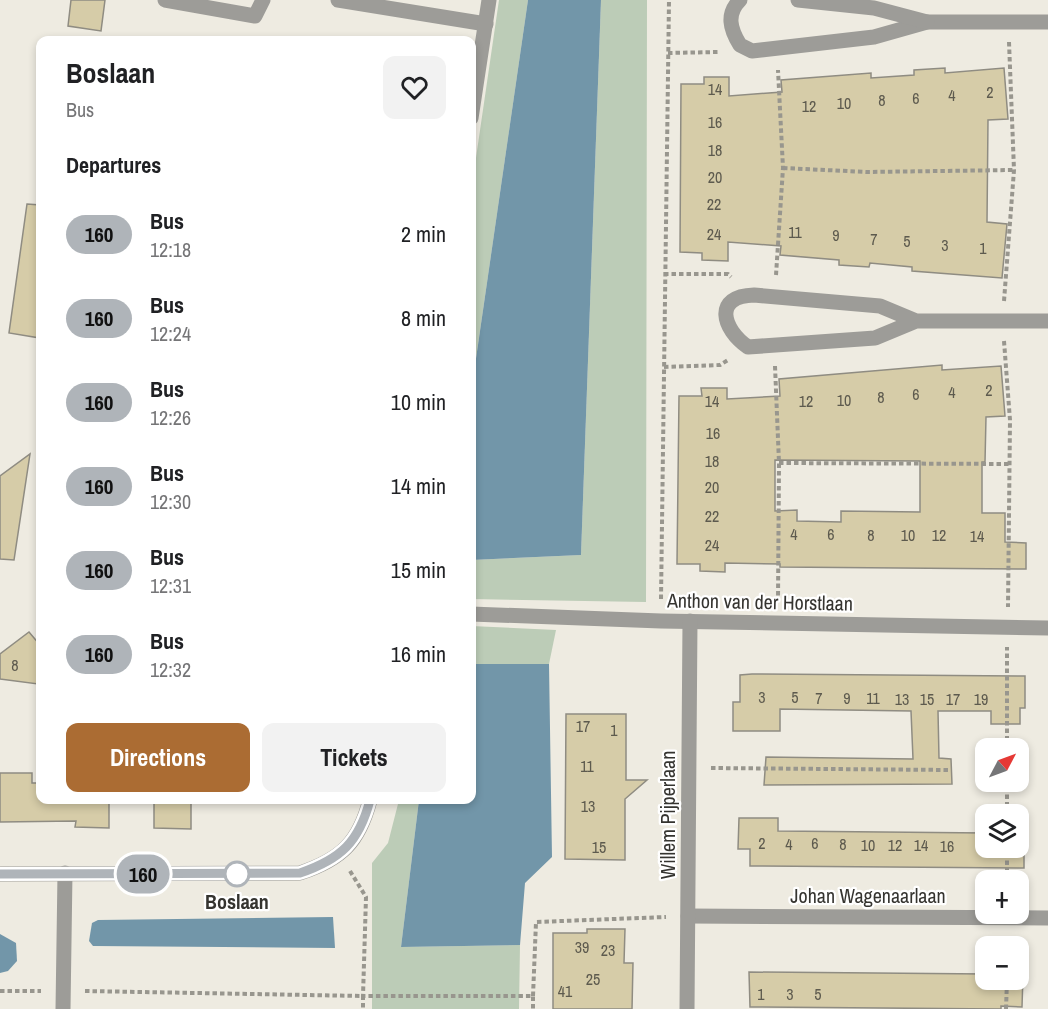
<!DOCTYPE html>
<html lang="en">
<head>
<meta charset="utf-8">
<style>
	:root { --surface:#fff; --page:#f2f2f2; --text:#202124; --muted:#757577; --accent:#ab6c33 }
	body { margin:0; font-family:"Archivo Narrow",sans-serif; background:var(--page); color:var(--text); height:100vh; display:flex; flex-direction:column; font-size:22px; white-space:nowrap }
	* { box-sizing:border-box; margin:0 }
	p { font-size:20px; color:var(--muted) }
	.icon { flex:none; width:33px; height:33px; fill:none; stroke:currentColor; stroke-width:2; stroke-linecap:round; stroke-linejoin:round }
	.map { position:relative; flex:1; overflow:hidden }
	.panel { position:absolute; left:36px; top:36px; width:440px; height:768px; display:flex; flex-direction:column; background:var(--surface); border-radius:12px; box-shadow:0 3px 9px #0003 }
	.panel>* { flex:none }
	.badge { padding:0 12px; border-radius:20px; font-size:21px; line-height:39px }
	.needle { width:39px; rotate:49deg }
	.buttons { position:absolute; left:975px; top:738px; display:grid; gap:12px }
	.buttons a { display:grid; place-items:center; width:54px; height:54px; border-radius:12px; background:var(--surface); box-shadow:0 3px 9px #0003; font-size:30px }
	.map>.badge { position:absolute; translate:-50% -50%; box-shadow:0 0 0 3px #fff }
	h2 { padding:0 30px; font-size:22px; line-height:54px }
	.round { display:grid; place-items:center; flex:none; width:63px; height:63px; border-radius:12px; background:var(--page) }
	.headline { display:flex; align-items:center; justify-content:space-between; height:102px; padding:0 30px }
	h1 { font-size:28px; font-weight:700; line-height:45px }
	.primary-button { display:flex; gap:12px; margin-top:auto; padding:12px 30px }
	.primary-button a { flex:1; height:69px; border-radius:12px; background:var(--accent); color:#fff; font-size:24px; font-weight:700; line-height:69px; text-align:center }
	.primary-button a+a { background:var(--page); color:var(--text) }
	ul { padding:0; list-style:none }
	li { display:flex; align-items:center; gap:18px; height:84px; padding:0 30px }
	li div { flex:1 }
	li b { display:block; font-size:22px }
	li em { font-style:normal }
	li .badge { min-width:66px; font-weight:700; text-align:center }
	.map>svg:first-child { display:block }
	.green { fill:#bcccb7 }
	.water { fill:#7296a9 }
	.building { fill:#d6cca8; stroke:#8f8c82; stroke-width:1.5; fill-rule:evenodd }
	.lines { fill:none; stroke-linecap:round; stroke-linejoin:round }
	.path { stroke:#98968e; stroke-width:4; stroke-dasharray:4.5 3; stroke-linecap:butt }
	.minor { stroke:#9d9c98; stroke-width:15 }
	.line-casing { stroke:#fff; stroke-width:14 }
	.line { stroke:#afb4b9; stroke-width:9 }
	.stop-dot { fill:#fff; stroke:#afb4b9; stroke-width:3 }
	.labels { text-anchor:middle; stroke-width:4.5; stroke-linejoin:round; paint-order:stroke }
	.number-label { font-size:16px; fill:#5d5a4e }
	.street-label { font-size:20px; fill:#353430; stroke:#fff }
	.stop-label { font-size:20px; font-weight:bold; fill:#353430; stroke:#fff }
</style>
</head>
<body>
<div class="map">
<svg width="1048" height="1009" viewBox="0 0 1048 1009">
	<rect width="100%" height="100%" fill="#eeebe1"/>
	<!-- green -->
	<g class="green">
		<path d="M 499,0 L 528,0 L 471,393 L 471,192 Z"/>
		<path d="M 601,0 L 647,0 L 646,602 L 471,599 L 471,560 L 581,555 Z"/>
		<path d="M 471,626 L 556,630 L 549,664 L 471,664 Z"/>
		<path d="M 399,800 L 419,800 L 401,947 L 520,945 L 519,1009 L 372,1009 L 372,863 L 388,843 Z"/>
	</g>
	<!-- water -->
	<g class="water">
		<path d="M 528,0 L 601,0 L 581,555 L 471,560 L 471,393 Z"/>
		<path d="M 471,664 L 549,664 L 552,857 L 525,883 L 520,945 L 401,947 L 419,800 L 471,800 Z"/>
		<path d="M 333,917 L 335,948 L 93,946 L 89,941 L 92,923 L 98,920 Z"/>
		<path d="M 0,934 L 16,943 L 17,961 L 8,971 L 0,973 Z"/>
	</g>
	<!-- building -->
	<g class="building">
		<path d="M 71,0 L 105,0 L 101,31 L 68,26 Z"/>
		<path d="M 945,68 L 945,73 L 1004,68 L 1008,119 L 988,120 L 987,222 L 1007,224 L 1002,278 L 912,271 L 912,267 L 870,263 L 869,267 L 839,265 L 839,260 L 780,255 L 781,246 L 728,242 L 728,261 L 702,260 L 702,253 L 680,252 L 681,84 L 704,84 L 704,77 L 729,77 L 729,96 L 782,92 L 781,80 L 871,73 L 871,78 L 914,75 L 914,70 Z"/>
		<path d="M 27,204 L 40,205 L 40,338 L 9,333 Z"/>
		<path d="M 942,365 L 942,370 L 1001,366 L 1005,416 L 986,417 L 985,462 L 982,462 L 982,513 L 1005,513 L 1005,542 L 1026,543 L 1026,569 L 780,567 L 780,564 L 725,563 L 725,572 L 700,571 L 700,564 L 677,564 L 679,396 L 702,396 L 701,388 L 727,388 L 727,399 L 780,396 L 779,379 ZM 775,460 L 920,461 L 920,512 L 841,511 L 841,522 L 797,521 L 797,510 L 775,511 Z"/>
		<path d="M 30,454 L 14,560 L 0,559 L 0,476 Z"/>
		<path d="M 29,632 L 40,645 L 38,684 L 0,679 L 0,654 Z"/>
		<path d="M 752,674 L 1025,676 L 1025,708 L 1020,708 L 1020,724 L 991,724 L 991,711 L 938,711 L 939,758 L 951,759 L 952,784 L 764,785 L 766,757 L 913,759 L 911,711 L 780,709 L 780,731 L 733,731 L 733,702 L 740,702 L 740,675 Z"/>
		<path d="M 566,714 L 626,714 L 626,780 L 647,780 L 625,799 L 625,860 L 565,859 Z"/>
		<path d="M 0,773 L 32,773 L 32,783 L 40,783 L 40,800 L 109,800 L 109,828 L 75,827 L 76,821 L 0,822 Z"/>
		<path d="M 154,800 L 191,800 L 191,829 L 154,828 Z"/>
		<path d="M 739,818 L 778,818 L 778,831 L 986,833 L 986,848 L 1018,848 L 1019,833 L 1020,836 L 1024,836 L 1024,868 L 750,866 L 750,849 L 738,849 Z"/>
		<path d="M 587,929 L 625,929 L 624,963 L 633,963 L 632,1009 L 553,1009 L 553,933 L 587,933 Z"/>
		<path d="M 749,972 L 986,974 L 986,980 L 1018,980 L 1018,975 L 1023,975 L 1022,1007 L 1001,1006 L 1001,1009 L 750,1007 Z"/>
	</g>
	<g class="lines">
		<!-- path -->
		<g class="path">
			<path d="M 668,53 L 719,52"/>
			<path d="M 783,168 L 867,172 L 1014,170"/>
			<path d="M 664,274 L 728,274 L 731,277"/>
			<path d="M 776,275 L 783,168 L 778,70"/>
			<path d="M 1004,301 L 1014,170 L 1009,42"/>
			<path d="M 1004,341 L 1010,420 L 1008,607"/>
			<path d="M 775,366 L 779,463 L 778,601"/>
			<path d="M 664,367 L 720,365 L 728,360"/>
			<path d="M 779,463 L 1009,464"/>
			<path d="M 661,599 L 669,0"/>
			<path d="M 1007,748 L 1007,647"/>
			<path d="M 711,768 L 950,770"/>
			<path d="M 1007,814 L 1007,782"/>
			<path d="M 350,871 L 366,897 L 363,996 L 533,996 L 533,1009"/>
			<path d="M 1007,880 L 1007,848"/>
			<path d="M 0,991 L 41,991"/>
			<path d="M 85,991 L 363,996 L 363,1009"/>
			<path d="M 533,996 L 536,922 L 666,917"/>
			<path d="M 1006,1009 L 1007,980"/>
		</g>
		<!-- minor -->
		<g class="minor">
			<path d="M 165,0 L 255,16 L 263,0"/>
			<path d="M 338,0 L 486,24"/>
			<path d="M 740,0 C 726,14 730,29 740,45 L 752,51 L 874,37 L 927,22 L 1048,22"/>
			<path d="M 798,0 L 874,8 L 927,22"/>
			<path d="M 471,118 L 489,0"/>
			<path d="M 916,321 L 880,306 L 754,295 C 713,296 722,329 748,347 L 875,338 L 916,321 L 1048,321"/>
			<path d="M 471,614 L 661,621 L 1048,628"/>
			<path d="M 0,874 L 300,873 C 342,859 359,842 370,800"/>
			<path d="M 688,916 L 1048,918"/>
			<path d="M 63,1009 L 65,873"/>
			<path d="M 687,1009 L 690,621"/>
		</g>
	</g>
	<g class="lines">
		<defs>
			<path id="line" d="M 0,874 L 300,873 C 341,859 359,842 370,800"/>
		</defs>
		<!-- line casing -->
		<use href="#line" class="line-casing"/>
		<!-- line -->
		<use href="#line" class="line"/>
	</g>
	<!-- markers -->
	<circle class="stop-dot" cx="237" cy="874" r="12"/>
	<g class="labels">
		<!-- number labels -->
		<g class="number-label">
			<text x="715" y="95">14</text>
			<text x="990" y="98">2</text>
			<text x="952" y="101">4</text>
			<text x="916" y="104">6</text>
			<text x="882" y="106">8</text>
			<text x="844" y="109">10</text>
			<text x="809" y="112">12</text>
			<text x="715" y="128">16</text>
			<text x="715" y="156">18</text>
			<text x="715" y="183">20</text>
			<text x="714" y="210">22</text>
			<text x="795" y="238">11</text>
			<text x="714" y="240">24</text>
			<text x="836" y="241">9</text>
			<text x="874" y="245">7</text>
			<text x="907" y="247">5</text>
			<text x="945" y="251">3</text>
			<text x="983" y="254">1</text>
			<text x="989" y="396">2</text>
			<text x="952" y="398">4</text>
			<text x="916" y="400">6</text>
			<text x="881" y="403">8</text>
			<text x="844" y="406">10</text>
			<text x="712" y="407">14</text>
			<text x="806" y="407">12</text>
			<text x="713" y="439">16</text>
			<text x="712" y="467">18</text>
			<text x="712" y="493">20</text>
			<text x="712" y="522">22</text>
			<text x="794" y="540">4</text>
			<text x="831" y="540">6</text>
			<text x="871" y="541">8</text>
			<text x="908" y="541">10</text>
			<text x="939" y="541">12</text>
			<text x="977" y="542">14</text>
			<text x="712" y="551">24</text>
			<text x="15" y="671">8</text>
			<text x="762" y="703">3</text>
			<text x="795" y="703">5</text>
			<text x="819" y="704">7</text>
			<text x="847" y="704">9</text>
			<text x="873" y="704">11</text>
			<text x="902" y="705">13</text>
			<text x="927" y="705">15</text>
			<text x="953" y="705">17</text>
			<text x="981" y="705">19</text>
			<text x="583" y="732">17</text>
			<text x="614" y="736">1</text>
			<text x="587" y="772">11</text>
			<text x="588" y="812">13</text>
			<text x="762" y="849">2</text>
			<text x="815" y="849">6</text>
			<text x="789" y="850">4</text>
			<text x="843" y="850">8</text>
			<text x="868" y="851">10</text>
			<text x="895" y="851">12</text>
			<text x="921" y="851">14</text>
			<text x="947" y="852">16</text>
			<text x="599" y="853">15</text>
			<text x="582" y="953">39</text>
			<text x="608" y="956">23</text>
			<text x="593" y="985">25</text>
			<text x="565" y="997">41</text>
			<text x="761" y="1000">1</text>
			<text x="790" y="1000">3</text>
			<text x="818" y="1000">5</text>
		</g>
		<!-- street labels -->
		<g class="street-label">
			<text transform="translate(760 602) rotate(1)" y="7">Anthon van der Horstlaan</text>
			<text transform="translate(668 815) rotate(-90)" y="7">Willem Pijperlaan</text>
			<text x="868" y="903">Johan Wagenaarlaan</text>
		</g>
		<!-- stop labels -->
		<g class="stop-label">
			<text x="237" y="909">Boslaan</text>
		</g>
	</g>
</svg>
<div class="buttons">
<a><svg class="needle" viewBox="-14 -14 28 28"><path d="M0-13l5 13h-10z" fill="#e53935"/><path d="M0 13l5-13h-10z" fill="#757577"/></svg></a>
<a><svg class="icon" aria-label="layers" viewBox="0 0 24 24"><path d="M12 4l9 5-9 5-9-5zM3 14l9 5 9-5"/></svg></a>
<a>+</a>
<a>−</a>
</div>
<b class="badge" style="left:143px;top:874px;background:#afb4b9;color:#111">160</b>
<section class="panel">
<div class="headline"><div><h1>Boslaan</h1><p>Bus</p></div><a class="round"><svg class="icon" aria-label="heart" viewBox="0 0 24 24"><path d="M12 20l-8-8c-3-5 5-10 8-4 3-6 11-1 8 4z"/></svg></a></div>
<h2>Departures</h2>
<ul>
<li><span class="badge" style="background:#afb4b9;color:#111">160</span><div><b>Bus</b><p>12:18</p></div><em>2 min</em></li>
<li><span class="badge" style="background:#afb4b9;color:#111">160</span><div><b>Bus</b><p>12:24</p></div><em>8 min</em></li>
<li><span class="badge" style="background:#afb4b9;color:#111">160</span><div><b>Bus</b><p>12:26</p></div><em>10 min</em></li>
<li><span class="badge" style="background:#afb4b9;color:#111">160</span><div><b>Bus</b><p>12:30</p></div><em>14 min</em></li>
<li><span class="badge" style="background:#afb4b9;color:#111">160</span><div><b>Bus</b><p>12:31</p></div><em>15 min</em></li>
<li><span class="badge" style="background:#afb4b9;color:#111">160</span><div><b>Bus</b><p>12:32</p></div><em>16 min</em></li>
</ul>
<div class="primary-button"><a>Directions</a><a>Tickets</a></div>
</section>
</div>
</body>
</html>
